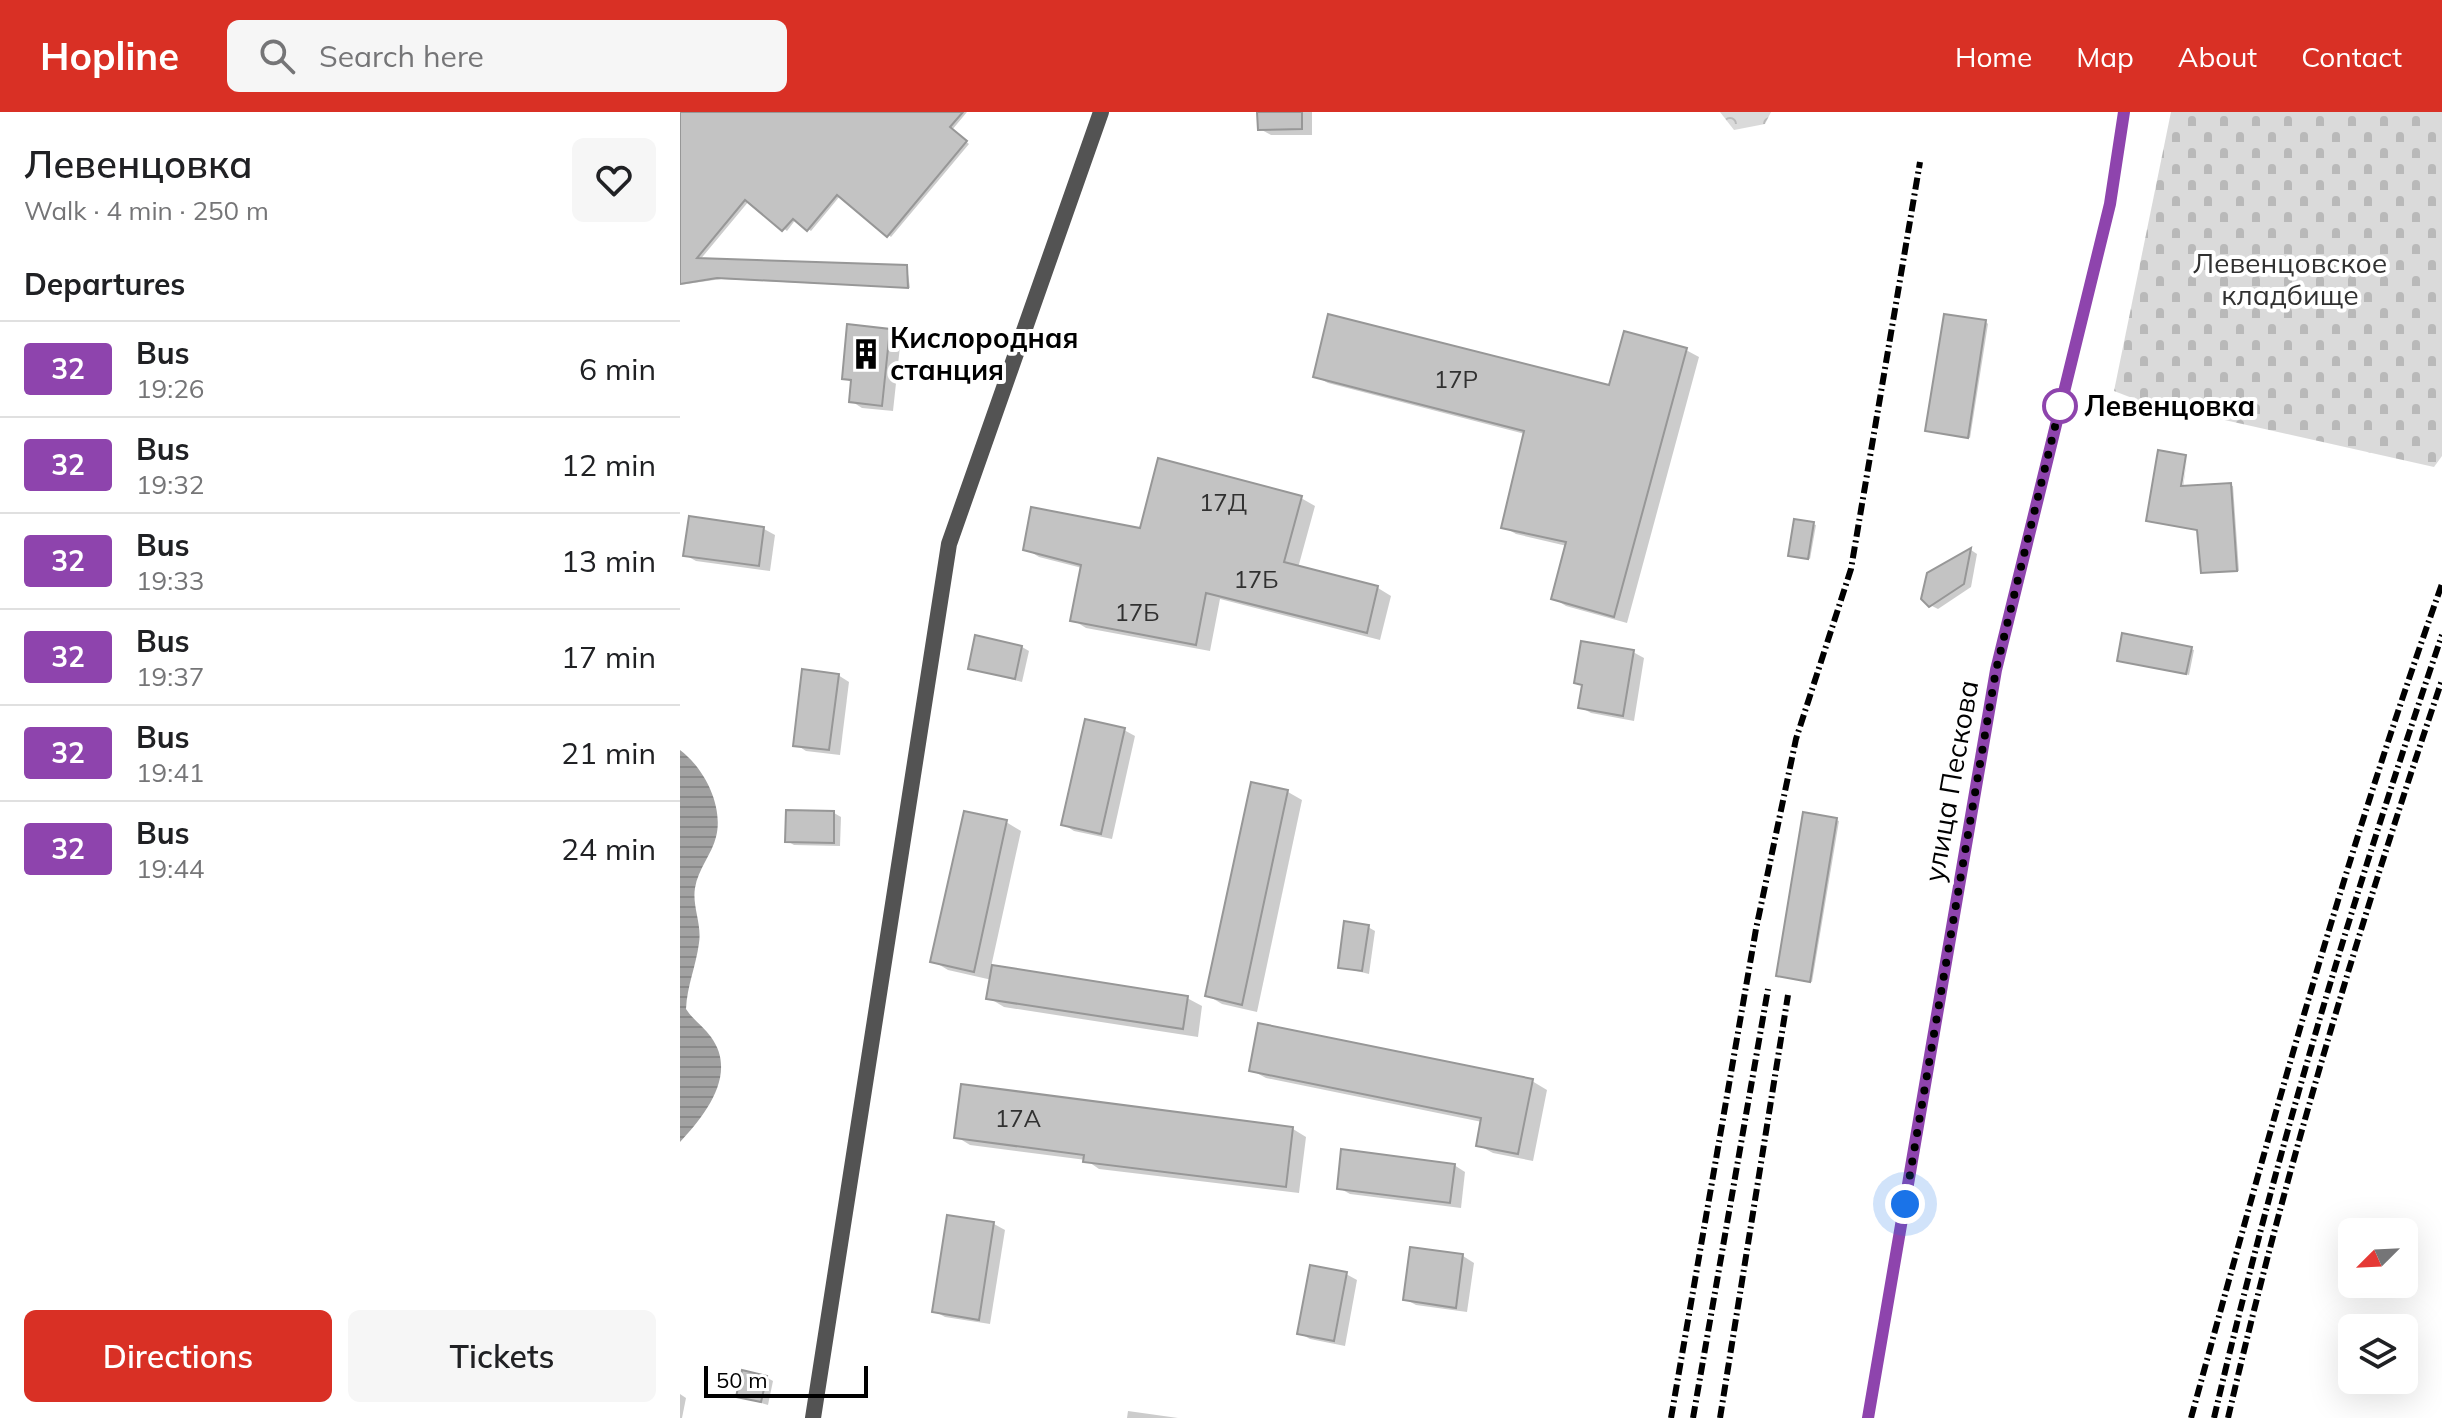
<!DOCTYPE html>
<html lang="en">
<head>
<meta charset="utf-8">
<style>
	:root { --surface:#fff; --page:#f6f6f6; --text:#202124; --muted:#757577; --line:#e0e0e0; --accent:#d93025 }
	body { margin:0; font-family:Mulish,sans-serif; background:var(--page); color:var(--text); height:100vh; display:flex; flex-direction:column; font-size:30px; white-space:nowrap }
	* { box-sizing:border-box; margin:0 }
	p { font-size:26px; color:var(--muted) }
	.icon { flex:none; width:44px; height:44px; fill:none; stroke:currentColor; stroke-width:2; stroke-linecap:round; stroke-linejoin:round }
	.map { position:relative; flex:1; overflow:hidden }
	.drawer { display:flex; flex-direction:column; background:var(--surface); width:680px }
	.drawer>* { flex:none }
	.badge { padding:0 16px; border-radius:6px; font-size:28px; line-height:52px }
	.needle { width:52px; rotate:246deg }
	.fabs { position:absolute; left:1658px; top:1106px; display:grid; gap:16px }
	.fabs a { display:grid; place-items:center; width:80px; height:80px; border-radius:12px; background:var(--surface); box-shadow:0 8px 32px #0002; font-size:40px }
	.scale { position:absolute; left:24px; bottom:20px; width:164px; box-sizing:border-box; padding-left:8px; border:4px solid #000; border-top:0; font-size:22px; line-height:28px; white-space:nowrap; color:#000; -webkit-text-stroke:6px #fff; paint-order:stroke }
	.you { position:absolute; width:40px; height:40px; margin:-20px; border:6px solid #fff; border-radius:50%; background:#1a73e8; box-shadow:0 0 0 12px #1a73e833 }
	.map>.badge { position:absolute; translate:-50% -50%; box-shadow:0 0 0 4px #fff }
	h2 { padding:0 24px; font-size:30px; line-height:72px }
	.round { display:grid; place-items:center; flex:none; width:84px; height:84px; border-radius:12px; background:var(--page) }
	.overview { display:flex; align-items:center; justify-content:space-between; height:136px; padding:0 24px }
	h1 { font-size:38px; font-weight:600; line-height:60px }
	.primary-button { display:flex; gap:16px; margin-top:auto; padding:16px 24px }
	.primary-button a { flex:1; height:92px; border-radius:12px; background:var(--accent); color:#fff; font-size:32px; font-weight:600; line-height:92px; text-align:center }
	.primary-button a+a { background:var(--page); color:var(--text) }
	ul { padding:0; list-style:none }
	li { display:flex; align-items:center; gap:24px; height:96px; padding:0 24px; border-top:2px solid var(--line) }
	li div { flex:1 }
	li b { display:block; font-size:30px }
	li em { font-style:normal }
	li .badge { min-width:88px; font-weight:700; text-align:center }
	header { display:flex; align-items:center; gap:48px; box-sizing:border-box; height:112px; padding:0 40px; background:var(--accent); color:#fff }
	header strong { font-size:38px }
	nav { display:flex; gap:44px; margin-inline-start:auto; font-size:28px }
	.search { width:560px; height:72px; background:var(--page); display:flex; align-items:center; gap:20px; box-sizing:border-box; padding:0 28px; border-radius:12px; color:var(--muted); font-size:30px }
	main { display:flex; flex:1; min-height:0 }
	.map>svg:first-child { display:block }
	.forest { fill:url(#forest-crowns) }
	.cemetery { fill:url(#cemetery-stones) }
	.water { fill:url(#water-rules) }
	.shadow { fill:#0003 }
	.building { fill:#c3c3c3; stroke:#979797; stroke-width:2 }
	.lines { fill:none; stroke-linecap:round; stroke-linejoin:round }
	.street { stroke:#535353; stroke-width:16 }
	.secondary { stroke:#202020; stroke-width:16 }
	.rail { stroke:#000; stroke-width:6; stroke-dasharray:12 4 2 4; stroke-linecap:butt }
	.line-casing { stroke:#fff; stroke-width:18 }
	.line { stroke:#8e44ad; stroke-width:12 }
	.walk { stroke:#000; stroke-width:8; stroke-dasharray:0 14.4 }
	.stop-dot { fill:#fff; stroke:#8e44ad; stroke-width:4 }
	.labels { text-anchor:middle; stroke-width:8; stroke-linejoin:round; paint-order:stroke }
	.number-label { font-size:24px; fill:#313131 }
	.park-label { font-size:28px; fill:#313131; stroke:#fff }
	.poi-label { font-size:28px; font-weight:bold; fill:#000; stroke:#fff; text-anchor:start }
	.stop-label { font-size:28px; font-weight:bold; fill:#000; stroke:#fff; text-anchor:start }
	.street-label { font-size:28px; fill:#000; stroke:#fff }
</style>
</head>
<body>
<header>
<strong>Hopline</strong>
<div class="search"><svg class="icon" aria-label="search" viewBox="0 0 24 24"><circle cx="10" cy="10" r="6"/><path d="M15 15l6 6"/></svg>Search here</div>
<nav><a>Home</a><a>Map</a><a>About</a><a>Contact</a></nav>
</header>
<main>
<section class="drawer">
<div class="overview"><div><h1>Левенцовка</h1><p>Walk · 4 min · 250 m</p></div><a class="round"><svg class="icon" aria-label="heart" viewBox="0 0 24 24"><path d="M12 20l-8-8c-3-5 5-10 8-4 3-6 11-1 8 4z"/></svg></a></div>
<h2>Departures</h2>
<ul>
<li><span class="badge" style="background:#8e44ad;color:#fff">32</span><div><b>Bus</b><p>19:26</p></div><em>6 min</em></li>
<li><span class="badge" style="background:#8e44ad;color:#fff">32</span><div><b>Bus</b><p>19:32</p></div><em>12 min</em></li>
<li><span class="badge" style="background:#8e44ad;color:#fff">32</span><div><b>Bus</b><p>19:33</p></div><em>13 min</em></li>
<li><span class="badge" style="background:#8e44ad;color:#fff">32</span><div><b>Bus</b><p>19:37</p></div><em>17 min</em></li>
<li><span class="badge" style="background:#8e44ad;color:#fff">32</span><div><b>Bus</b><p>19:41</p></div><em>21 min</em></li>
<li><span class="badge" style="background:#8e44ad;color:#fff">32</span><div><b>Bus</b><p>19:44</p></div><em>24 min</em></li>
</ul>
<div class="primary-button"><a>Directions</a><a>Tickets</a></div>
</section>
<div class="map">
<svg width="1762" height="1306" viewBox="0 0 1762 1306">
	<defs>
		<pattern id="forest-crowns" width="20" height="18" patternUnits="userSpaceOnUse" patternTransform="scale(2)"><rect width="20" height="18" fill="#dadada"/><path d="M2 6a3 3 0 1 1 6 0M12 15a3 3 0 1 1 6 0" fill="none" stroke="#b9b9b9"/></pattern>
		<pattern id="cemetery-stones" width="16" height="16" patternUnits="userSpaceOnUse" patternTransform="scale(2)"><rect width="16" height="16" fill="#dadada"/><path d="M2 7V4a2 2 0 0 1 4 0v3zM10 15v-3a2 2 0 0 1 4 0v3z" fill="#b9b9b9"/></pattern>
		<pattern id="water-rules" width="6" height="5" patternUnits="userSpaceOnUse" patternTransform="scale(2)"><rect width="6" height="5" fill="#a1a1a1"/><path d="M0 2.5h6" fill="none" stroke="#898989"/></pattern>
	</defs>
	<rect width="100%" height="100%" fill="#fff"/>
	<!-- forest -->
	<path class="forest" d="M 1040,0 L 1091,0 L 1085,12 L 1054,18 Z"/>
	<!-- cemetery -->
	<path class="cemetery" d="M 1491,0 L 1762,0 L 1762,344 L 1754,355 L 1460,289 L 1434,279 Z"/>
	<!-- water -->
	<path class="water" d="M 0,638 C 24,656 44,694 36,725 C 32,742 18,757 15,776 C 12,794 22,812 19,831 C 16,854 7,874 6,897 C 13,908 24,915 31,925 C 58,962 25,1003 0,1030 Z"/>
	<!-- shadow -->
	<g class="shadow">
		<path d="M 0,0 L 287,0 L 272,18 L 289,32 L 211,125 L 160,84 L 131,119 L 116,107 L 107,119 L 69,89 L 19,149 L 0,134 Z"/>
		<path d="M 579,0 L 632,0 L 632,23 L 591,23 L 580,17 Z"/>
		<path d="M 0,153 L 227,155 L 230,176 L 41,167 L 0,173 Z"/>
		<path d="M 1306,210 L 1308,212 L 1290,326 L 1250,320 L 1247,318 Z"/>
		<path d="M 210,219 L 221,225 L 213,299 L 182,296 L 171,289 L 173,271 L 164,266 Z"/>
		<path d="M 1006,238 L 1019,245 L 947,511 L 886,494 L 873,486 L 887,434 L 836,422 L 824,415 L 845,322 L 648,271 L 635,264 L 930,276 Z"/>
		<path d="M 1507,346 L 1503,376 L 1553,374 L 1559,459 L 1522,460 L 1519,418 L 1497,384 L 1501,384 Z"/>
		<path d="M 621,386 L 635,394 L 618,456 L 698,476 L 711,484 L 700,528 L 540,487 L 530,539 L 406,516 L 393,508 L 402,456 L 359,445 L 346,437 L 461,418 Z"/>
		<path d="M 1133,412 L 1136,413 L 1130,447 L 1113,444 Z"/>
		<path d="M 84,417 L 95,423 L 90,459 L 16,449 L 5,443 Z"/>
		<path d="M 1291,438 L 1297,442 L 1291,475 L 1258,497 L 1250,493 L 1249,462 Z"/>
		<path d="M 342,535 L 349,539 L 342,570 L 290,556 Z"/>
		<path d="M 1511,537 L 1514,538 L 1509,563 L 1442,549 Z"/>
		<path d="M 953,540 L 964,546 L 954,609 L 911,601 L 900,595 L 904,575 L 896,570 Z"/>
		<path d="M 158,563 L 169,570 L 160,643 L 126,639 L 115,632 Z"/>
		<path d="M 444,618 L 455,624 L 432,727 L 394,719 L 383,712 Z"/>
		<path d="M 608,680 L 622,688 L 577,900 L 542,892 L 527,883 Z"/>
		<path d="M 154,701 L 161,705 L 160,734 L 114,733 L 107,729 Z"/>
		<path d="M 1156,708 L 1159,709 L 1132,870 L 1101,865 L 1098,863 Z"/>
		<path d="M 326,710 L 341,719 L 311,855 L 507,886 L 522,894 L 518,925 L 324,895 L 309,886 L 312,868 L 268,858 L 253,849 Z"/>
		<path d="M 688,815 L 695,819 L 689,862 L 660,855 Z"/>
		<path d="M 571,958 L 852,969 L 867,978 L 853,1049 L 813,1041 L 798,1033 L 802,1010 L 586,966 Z"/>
		<path d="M 613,1017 L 626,1025 L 619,1081 L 419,1057 L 406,1048 L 290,1033 L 277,1025 Z"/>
		<path d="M 774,1053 L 785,1060 L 781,1096 L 670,1082 L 659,1076 Z"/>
		<path d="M 268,1105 L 314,1112 L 325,1118 L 310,1212 L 265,1205 L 254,1199 Z"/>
		<path d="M 783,1144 L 794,1151 L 787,1200 L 736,1193 L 725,1187 Z"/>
		<path d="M 666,1162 L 677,1168 L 665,1234 L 630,1227 L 619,1221 Z"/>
		<path d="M 86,1265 L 93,1269 L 88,1293 L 58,1284 Z"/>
		<path d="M 0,1282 L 6,1286 L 2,1306 L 0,1306 Z"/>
		<path d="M 448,1299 L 498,1306 L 447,1306 Z"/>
	</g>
	<!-- building -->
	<g class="building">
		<path d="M 0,0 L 283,0 L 270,15 L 287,29 L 207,125 L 157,83 L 127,119 L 113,107 L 102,119 L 65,88 L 17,146 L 227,153 L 228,176 L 37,166 L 0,172 Z"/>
		<path d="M 577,0 L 622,0 L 622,17 L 578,18 Z"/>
		<path d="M 648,202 L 929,273 L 944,219 L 1007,236 L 934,505 L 871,487 L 886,430 L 821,416 L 844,319 L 633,265 Z"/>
		<path d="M 1264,202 L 1306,208 L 1288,326 L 1245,319 Z"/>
		<path d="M 167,212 L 210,217 L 202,294 L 169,290 L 171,268 L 162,267 Z"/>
		<path d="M 1478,338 L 1506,343 L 1501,374 L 1551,371 L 1557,459 L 1521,461 L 1517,418 L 1466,409 Z"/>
		<path d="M 478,346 L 622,384 L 604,450 L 698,474 L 687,521 L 526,481 L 516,533 L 390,509 L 401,453 L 343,438 L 351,395 L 460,416 Z"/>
		<path d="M 9,404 L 84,415 L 79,454 L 3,444 Z"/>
		<path d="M 1114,407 L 1134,410 L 1128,447 L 1108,444 Z"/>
		<path d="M 1291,436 L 1284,472 L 1249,495 L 1241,487 L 1247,461 Z"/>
		<path d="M 1442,521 L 1512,535 L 1506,562 L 1437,549 Z"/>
		<path d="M 295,523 L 342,534 L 335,567 L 288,557 Z"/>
		<path d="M 901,529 L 954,538 L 943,604 L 898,596 L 902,573 L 894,571 Z"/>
		<path d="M 122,557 L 159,562 L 149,638 L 113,634 Z"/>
		<path d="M 405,607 L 445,616 L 421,722 L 381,713 Z"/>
		<path d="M 571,670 L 608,678 L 562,893 L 525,884 Z"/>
		<path d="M 106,698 L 154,699 L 154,731 L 105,730 Z"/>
		<path d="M 284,699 L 327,708 L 294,860 L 250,850 Z"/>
		<path d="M 1123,700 L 1157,706 L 1130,870 L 1096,864 Z"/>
		<path d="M 664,809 L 689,813 L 682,859 L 658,856 Z"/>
		<path d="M 312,853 L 508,884 L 503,917 L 306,887 Z"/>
		<path d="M 578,911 L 853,967 L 838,1042 L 796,1034 L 801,1006 L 569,959 Z"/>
		<path d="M 281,972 L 613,1015 L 606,1075 L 403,1050 L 404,1043 L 274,1026 Z"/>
		<path d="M 661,1037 L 775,1052 L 770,1091 L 657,1077 Z"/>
		<path d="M 267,1103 L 314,1110 L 299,1208 L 252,1200 Z"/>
		<path d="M 730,1135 L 783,1142 L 776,1196 L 723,1188 Z"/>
		<path d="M 630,1153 L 667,1160 L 654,1229 L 617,1222 Z"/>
		<path d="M 62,1258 L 87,1264 L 81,1290 L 56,1285 Z"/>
	</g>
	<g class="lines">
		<!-- street -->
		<path class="street" d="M 133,1306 L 269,432 L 421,0"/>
		<!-- secondary -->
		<path class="secondary" d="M 1188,1306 L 1316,558 L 1430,92 L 1444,0"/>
		<!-- rail -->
		<g class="rail">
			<path d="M 991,1306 L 1076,817 L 1116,627 L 1171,457 L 1240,50"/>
			<path d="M 1013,1306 L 1088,877"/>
			<path d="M 1040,1306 L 1108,883"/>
			<path d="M 1511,1306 C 1588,1026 1664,746 1762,472"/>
			<path d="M 1534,1306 C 1596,1041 1674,781 1762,523"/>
			<path d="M 1548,1306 C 1606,1056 1680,811 1762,568"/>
		</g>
	</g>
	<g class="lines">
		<defs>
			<path id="line" d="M 1188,1306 L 1316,558 L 1430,92 L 1444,0"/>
		</defs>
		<!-- line casing -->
		<use href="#line" class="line-casing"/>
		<!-- line -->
		<use href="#line" class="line"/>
		<!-- walk -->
		<path class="walk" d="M 1225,1092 L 1316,558 L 1380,294"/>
	</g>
	<!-- icons -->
	<defs>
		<symbol id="building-bare" viewBox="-9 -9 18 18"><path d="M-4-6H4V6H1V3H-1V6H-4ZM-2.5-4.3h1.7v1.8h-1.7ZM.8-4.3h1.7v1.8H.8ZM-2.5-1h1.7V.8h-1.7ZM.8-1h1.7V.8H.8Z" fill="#000" stroke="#fff" stroke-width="2.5" paint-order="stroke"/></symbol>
	</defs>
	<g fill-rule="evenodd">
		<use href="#building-bare" x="164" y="220" width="44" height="44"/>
	</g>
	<!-- markers -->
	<circle class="stop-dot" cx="1380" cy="294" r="16"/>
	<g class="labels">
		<!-- number labels -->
		<g class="number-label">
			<text x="776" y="276">17Р</text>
			<text x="543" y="399">17Д</text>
			<text x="576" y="476">17Б</text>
			<text x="457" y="509">17Б</text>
			<text x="338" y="1015">17А</text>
		</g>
		<!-- park labels -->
		<g class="park-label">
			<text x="1610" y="161">Левенцовское<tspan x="1610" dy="32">кладбище</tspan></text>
		</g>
		<!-- poi labels -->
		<g class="poi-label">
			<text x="210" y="236">Кислородная<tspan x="210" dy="32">станция</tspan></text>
		</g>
		<!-- stop labels -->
		<g class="stop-label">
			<text x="1404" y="304">Левенцовка</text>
		</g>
		<!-- street labels -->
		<g class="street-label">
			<text transform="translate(1271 669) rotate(-80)" y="10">улица Пескова</text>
		</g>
	</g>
</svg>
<div class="fabs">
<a><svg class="needle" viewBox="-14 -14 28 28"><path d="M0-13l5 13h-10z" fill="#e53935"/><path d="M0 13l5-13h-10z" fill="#757577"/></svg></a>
<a><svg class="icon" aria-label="layers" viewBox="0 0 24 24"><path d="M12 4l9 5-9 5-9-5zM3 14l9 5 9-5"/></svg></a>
</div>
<div class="scale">50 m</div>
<div class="you" style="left:1225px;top:1092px"></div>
</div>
</main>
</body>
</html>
